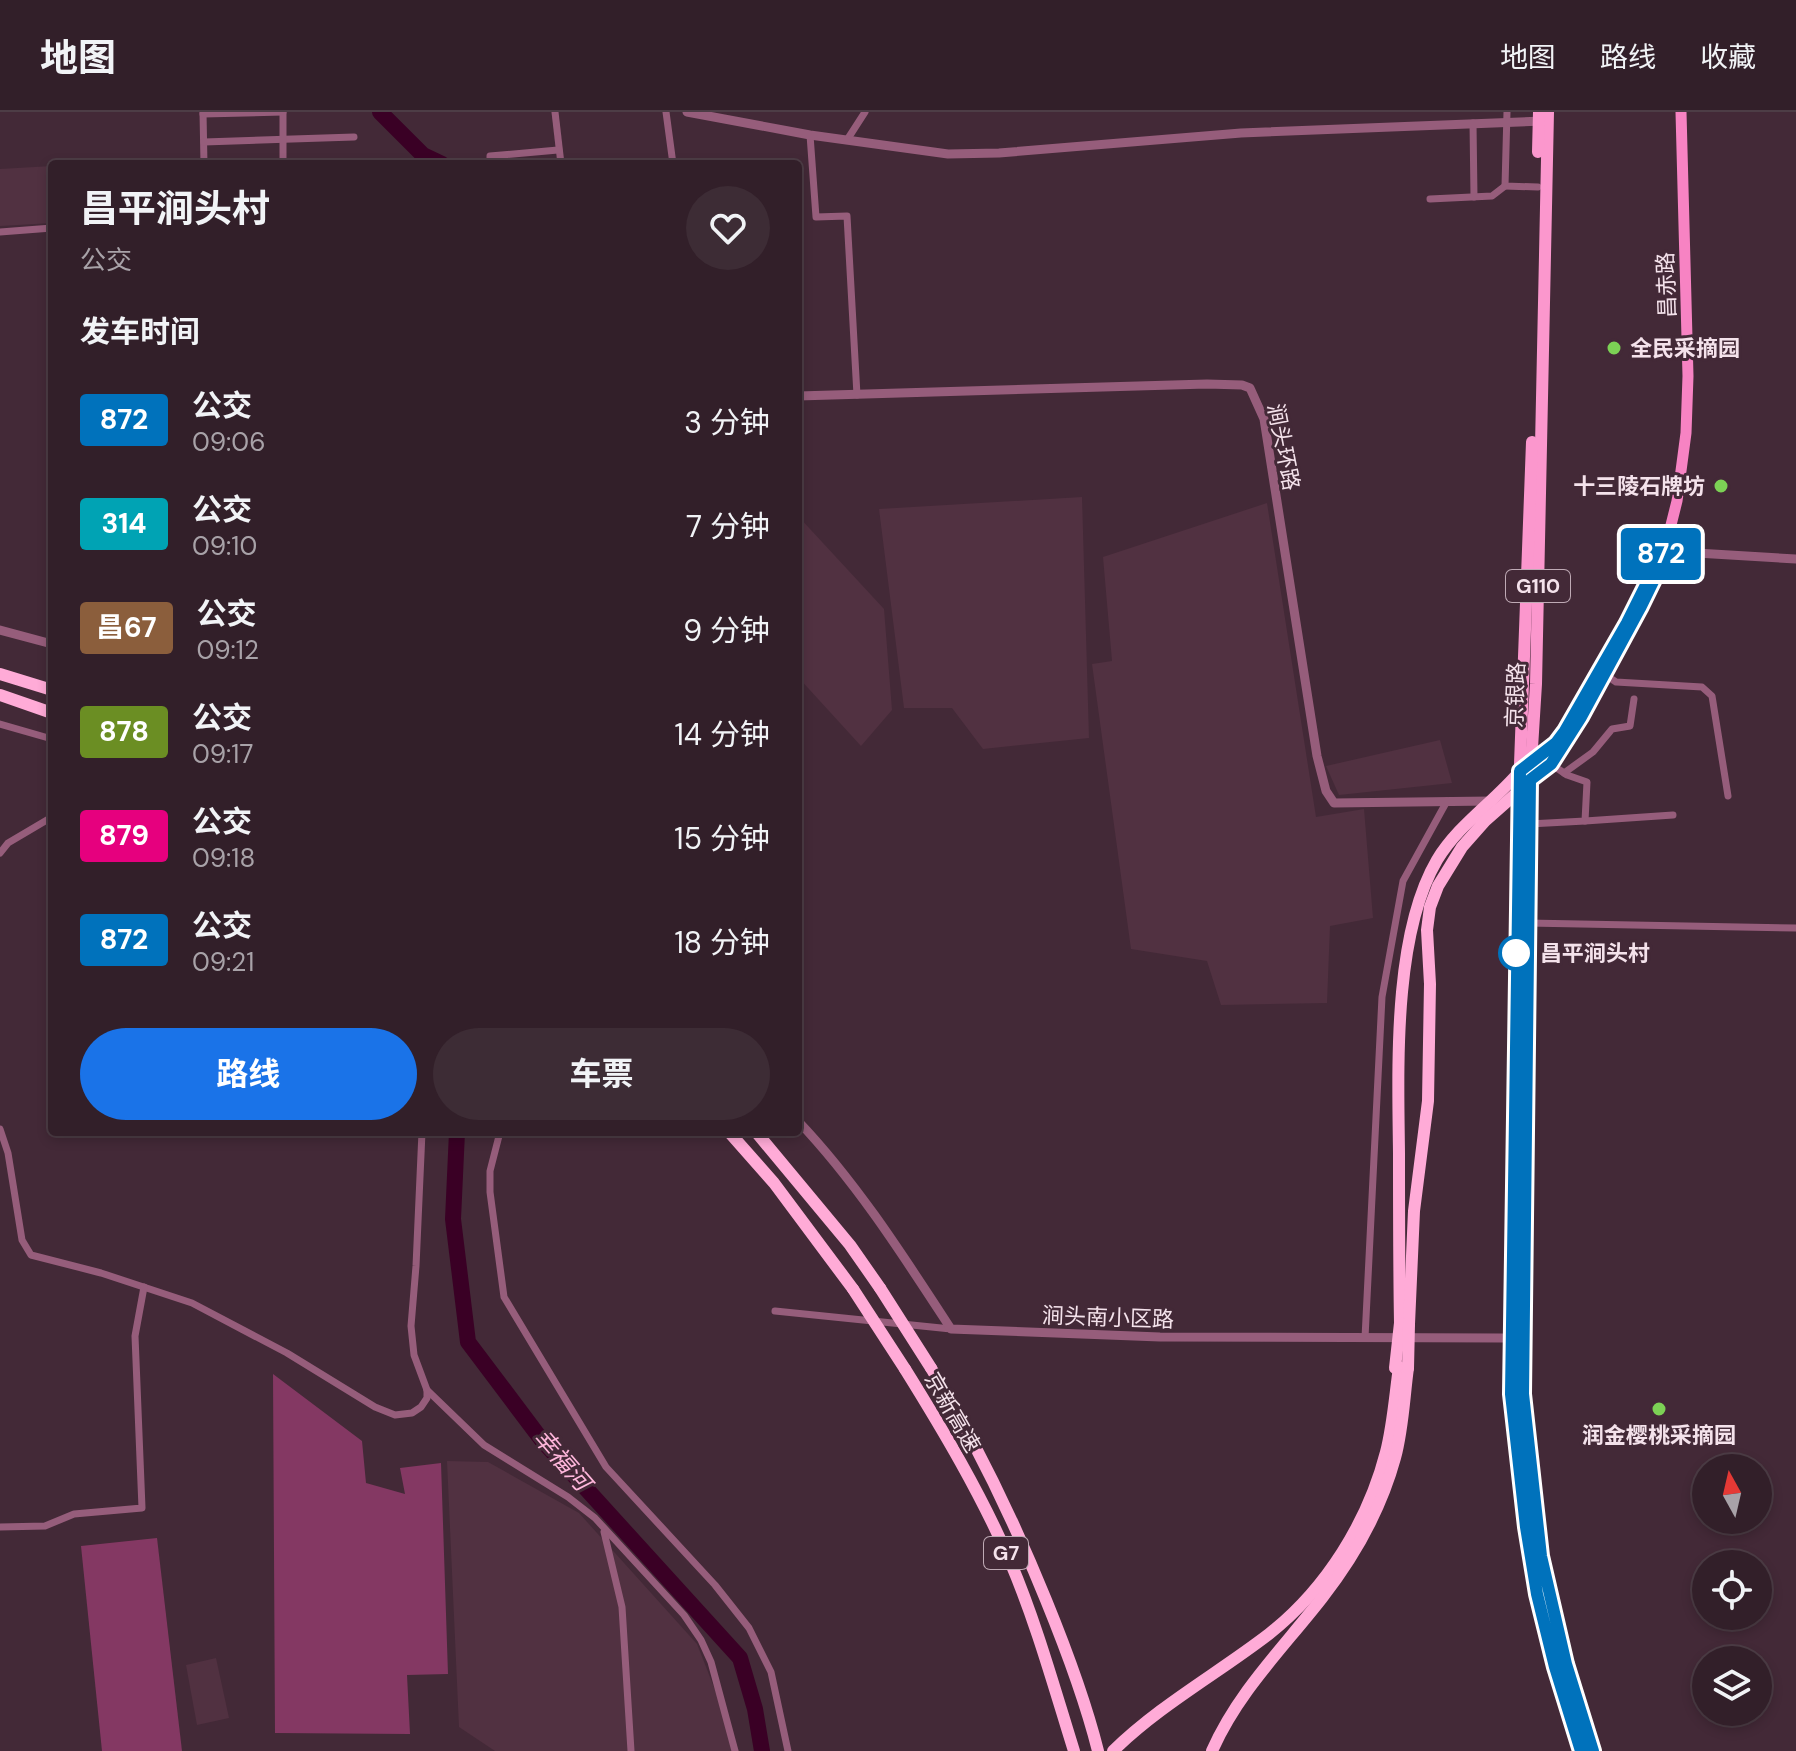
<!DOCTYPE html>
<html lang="zh">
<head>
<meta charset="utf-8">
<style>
	:root { --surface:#321f29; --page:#3d2c35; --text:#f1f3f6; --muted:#a8a2a8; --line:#4d3d46; --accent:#1a73e8 }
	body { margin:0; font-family:"DM Sans","Noto Sans SC",sans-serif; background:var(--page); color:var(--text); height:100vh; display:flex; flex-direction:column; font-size:30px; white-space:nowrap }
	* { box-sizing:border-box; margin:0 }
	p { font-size:26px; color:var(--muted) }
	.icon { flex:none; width:44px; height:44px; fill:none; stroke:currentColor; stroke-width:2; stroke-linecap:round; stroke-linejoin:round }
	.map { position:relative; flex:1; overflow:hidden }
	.details { position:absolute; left:48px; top:48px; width:754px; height:976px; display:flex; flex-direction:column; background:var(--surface); border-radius:8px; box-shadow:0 4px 12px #0003,0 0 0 2px var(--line) }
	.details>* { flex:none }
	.badge { padding:0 16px; border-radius:6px; font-size:28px; line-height:52px }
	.needle { width:52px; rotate:352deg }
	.tools { position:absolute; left:1692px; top:1342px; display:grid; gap:16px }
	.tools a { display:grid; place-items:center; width:80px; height:80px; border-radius:50%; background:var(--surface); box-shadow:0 4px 12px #0003,0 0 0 2px var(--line); font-size:40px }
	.map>.badge { position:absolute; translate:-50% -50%; box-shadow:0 0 0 4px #fff }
	h2 { padding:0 32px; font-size:30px; line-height:72px }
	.round { display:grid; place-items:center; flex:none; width:84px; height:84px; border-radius:42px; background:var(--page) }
	.head { display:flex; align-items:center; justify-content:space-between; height:136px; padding:0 32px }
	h1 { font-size:38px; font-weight:700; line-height:60px }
	.action { display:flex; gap:16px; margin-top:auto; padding:16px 32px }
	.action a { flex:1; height:92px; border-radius:48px; background:var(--accent); color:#fff; font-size:32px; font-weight:700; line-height:92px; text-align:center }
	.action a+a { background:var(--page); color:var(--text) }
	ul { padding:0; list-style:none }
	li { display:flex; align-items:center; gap:24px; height:104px; padding:0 32px }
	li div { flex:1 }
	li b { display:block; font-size:30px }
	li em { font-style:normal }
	li .badge { min-width:88px; font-weight:700; text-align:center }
	header { display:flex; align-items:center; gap:48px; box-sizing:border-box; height:112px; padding:0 40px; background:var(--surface); border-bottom:2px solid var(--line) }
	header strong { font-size:38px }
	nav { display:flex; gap:44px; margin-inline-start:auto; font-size:28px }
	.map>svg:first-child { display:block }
	.built { fill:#513141 }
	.green { fill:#843863 }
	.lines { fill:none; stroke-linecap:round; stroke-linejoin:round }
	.river { stroke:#3a0025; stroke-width:16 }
	.minor { stroke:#965d7b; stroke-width:7 }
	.tertiary { stroke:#965d7b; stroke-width:9 }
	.primary { stroke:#f783c3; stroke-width:11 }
	.trunk { stroke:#fb97cd; stroke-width:12 }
	.motorway { stroke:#ffabd7; stroke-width:12 }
	.motorway-bridge { stroke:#ffabd7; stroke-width:12 }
	.line-casing { stroke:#fff; stroke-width:18 }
	.line { stroke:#0072bc; stroke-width:12 }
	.poi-dot { fill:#7cd155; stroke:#432937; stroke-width:3 }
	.stop-dot { fill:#fff; stroke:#0072bc; stroke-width:4 }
	.labels { text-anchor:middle; stroke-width:6; stroke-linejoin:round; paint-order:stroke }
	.shield { fill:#432937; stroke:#bfaab5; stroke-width:2 }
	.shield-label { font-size:20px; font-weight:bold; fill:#f4e2eb }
	.street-label { font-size:22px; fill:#f4e2eb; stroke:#432937 }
	.poi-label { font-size:22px; font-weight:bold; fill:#f4e2eb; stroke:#432937; text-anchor:start }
	.stop-label { font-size:22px; font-weight:bold; fill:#f4e2eb; stroke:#432937; text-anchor:start }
	.water-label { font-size:24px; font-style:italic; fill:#ffb7dc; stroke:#432937 }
</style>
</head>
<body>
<header>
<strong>地图</strong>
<nav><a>地图</a><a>路线</a><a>收藏</a></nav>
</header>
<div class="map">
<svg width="1796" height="1639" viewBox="0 0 1796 1639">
	<rect width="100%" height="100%" fill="#432937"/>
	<!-- built -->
	<g class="built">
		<path d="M 52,54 L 52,111 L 0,114 L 0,57 Z"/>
		<path d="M 1082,385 L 1089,626 L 983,637 L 952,596 L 904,596 L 879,397 Z"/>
		<path d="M 1267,391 L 1316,705 L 1364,697 L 1373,806 L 1330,814 L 1327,891 L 1221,893 L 1207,849 L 1131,837 L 1092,552 L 1112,549 L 1103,445 Z"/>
		<path d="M 798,404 L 884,497 L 892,598 L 861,634 L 798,565 Z"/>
		<path d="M 1440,628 L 1452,671 L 1339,683 L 1326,654 Z"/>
		<path d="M 447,1349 L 488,1350 L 579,1401 L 697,1532 L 739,1639 L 495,1639 L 459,1615 Z"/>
		<path d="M 216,1546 L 229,1606 L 197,1613 L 186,1553 Z"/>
	</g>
	<!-- green -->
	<g class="green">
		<path d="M 273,1262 L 362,1329 L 366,1371 L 405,1382 L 400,1356 L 441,1351 L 448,1562 L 407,1563 L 410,1622 L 275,1621 Z"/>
		<path d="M 157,1426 L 182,1639 L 102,1639 L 81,1434 Z"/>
	</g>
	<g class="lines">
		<!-- river -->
		<g class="river">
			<path d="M 380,0 L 423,43 L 442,52"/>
			<path d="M 457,1020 L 453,1107 L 468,1230 L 541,1327 L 740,1546 L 755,1597 L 762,1639"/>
		</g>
		<!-- minor -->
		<g class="minor">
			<path d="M 203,0 L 204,52"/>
			<path d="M 555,0 L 561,52"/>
			<path d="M 666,0 L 673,52"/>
			<path d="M 1507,0 L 1505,74 L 1538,75"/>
			<path d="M 203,2 L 283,0"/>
			<path d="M 1473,11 L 1474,85"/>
			<path d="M 810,23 L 816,105 L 847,104 L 857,283"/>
			<path d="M 847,28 L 865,0"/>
			<path d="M 204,30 L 354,25"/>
			<path d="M 283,52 L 283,0"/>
			<path d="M 347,52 L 371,50"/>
			<path d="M 490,52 L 490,44 L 558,38"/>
			<path d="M 1430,87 L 1492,84 L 1505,74"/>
			<path d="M 0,120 L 52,116"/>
			<path d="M 1604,562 L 1616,570 L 1702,575 L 1712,584 L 1728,684"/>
			<path d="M 0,612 L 52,627"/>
			<path d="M 1564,661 L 1593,640 L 1612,617 L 1630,614 L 1634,587"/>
			<path d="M 1585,709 L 1673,703"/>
			<path d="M 1529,712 L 1585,709 L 1587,670 L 1567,663 L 1551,652"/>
			<path d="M 0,741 L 8,731 L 52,705"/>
			<path d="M 1527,811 L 1796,816"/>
			<path d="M 0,1017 L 8,1041 L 22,1128 L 31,1143 L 101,1161 L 192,1191 L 287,1241 L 375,1295 L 395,1303 L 412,1301 L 421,1295 L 427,1286 L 427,1278 L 414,1243 L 411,1214 L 416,1154 L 422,1020"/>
			<path d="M 500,1020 L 490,1059 L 490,1080 L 504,1185 L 606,1355 L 715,1473 L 749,1516 L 771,1560 L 788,1639"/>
			<path d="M 775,1199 L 951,1217"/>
			<path d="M 1365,1226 L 1382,885 L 1403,769 L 1447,689"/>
			<path d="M 427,1278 L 484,1333 L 568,1385 L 595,1406 L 684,1503 L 701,1528 L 711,1550 L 735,1639"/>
			<path d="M 0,1415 L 45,1414 L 74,1402 L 142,1396 L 135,1224 L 144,1175"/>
			<path d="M 604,1420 L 622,1495 L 631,1639"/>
		</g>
		<!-- tertiary -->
		<g class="tertiary">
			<path d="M 687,0 L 810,23 L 948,42 L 999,41 L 1241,21 L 1543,9"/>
			<path d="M 798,284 L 1207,272 L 1242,273 L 1250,276 L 1264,307 L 1317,644 L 1326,679 L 1334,691 L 1491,689"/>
			<path d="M 1663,439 L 1796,447"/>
			<path d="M 0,518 L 52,532"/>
			<path d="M 798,1009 C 857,1071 904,1145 951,1217 L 1160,1225 L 1503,1226 L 1514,1229"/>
		</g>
		<!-- primary -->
		<g class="primary">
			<path d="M 1528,652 L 1556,631 L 1563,622"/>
			<path d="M 1526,672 L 1551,652 L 1560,639 L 1612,548 L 1661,453 L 1677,389 L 1686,321 L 1688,264 L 1681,0"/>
		</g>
		<!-- trunk -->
		<g class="trunk">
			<path d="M 1548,0 L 1536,572 L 1530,668 L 1521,1232 L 1528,1344 L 1541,1444 L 1566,1552 L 1593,1639"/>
			<path d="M 1538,40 L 1539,0"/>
			<path d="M 1532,330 L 1519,679 L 1511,1282 L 1526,1415 L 1537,1482 L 1555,1555 L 1581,1639"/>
		</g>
		<!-- motorway -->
		<g class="motorway">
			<path d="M 0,562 L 52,578"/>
			<path d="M 0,583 L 52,601"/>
			<path d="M 729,1020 L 774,1071 L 853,1177"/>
			<path d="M 756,1020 L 850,1133 L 880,1176"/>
			<path d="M 1400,1211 C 1399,1154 1399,1097 1399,1041 C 1398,955 1393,823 1437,748 C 1458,713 1494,690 1520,659"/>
			<path d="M 1409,1212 L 1414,1099 L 1428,989 L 1430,872 L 1427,818 L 1430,795 L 1438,774 L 1462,735 L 1485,709 L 1519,679"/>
			<path d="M 931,1256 C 976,1330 1013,1407 1046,1488 C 1066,1537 1085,1587 1098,1639"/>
			<path d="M 905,1257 C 943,1318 981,1382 1010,1449 C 1036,1510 1054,1575 1074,1639"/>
			<path d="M 1113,1639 C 1160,1593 1217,1562 1269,1522 C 1326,1477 1368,1410 1386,1340 C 1393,1313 1395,1283 1399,1255"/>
			<path d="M 1212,1639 C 1238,1580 1283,1536 1322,1486 C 1354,1445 1381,1397 1395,1346 C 1403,1317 1404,1285 1408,1256"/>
		</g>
		<!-- motorway-bridge -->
		<g class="motorway-bridge">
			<path d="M 880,1176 L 931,1256"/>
			<path d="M 853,1177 L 905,1257"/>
			<path d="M 1395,1256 L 1400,1211"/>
			<path d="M 1408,1256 L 1409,1212"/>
		</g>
	</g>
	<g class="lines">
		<defs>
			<path id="line" d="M 1581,1639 L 1555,1555 L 1537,1482 L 1526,1415 L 1511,1282 L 1520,659 L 1556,631 L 1565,619 L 1627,511 L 1663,439 L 1661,453 L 1640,496 L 1581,605 L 1551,652 L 1530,668 L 1523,1282 L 1541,1444 L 1566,1552 L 1593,1639"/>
		</defs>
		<!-- line casing -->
		<use href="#line" class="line-casing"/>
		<!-- line -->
		<use href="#line" class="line"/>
	</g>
	<!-- markers -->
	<g class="poi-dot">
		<circle cx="1614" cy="236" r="8"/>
		<circle cx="1721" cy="374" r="8"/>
		<circle cx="1659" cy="1297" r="8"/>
	</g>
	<circle class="stop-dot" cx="1516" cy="841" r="16"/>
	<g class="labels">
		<!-- shield labels -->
		<g class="shield">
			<rect x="1506" y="458" width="64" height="32" rx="6"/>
			<rect x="984" y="1425" width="44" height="32" rx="6"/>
		</g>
		<g class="shield-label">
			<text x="1538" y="481">G110</text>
			<text x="1006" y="1448">G7</text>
		</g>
		<!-- street labels -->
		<g class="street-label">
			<text transform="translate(1666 173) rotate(-92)" y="8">昌赤路</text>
			<text transform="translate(1284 335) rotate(79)" y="8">涧头环路</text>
			<text transform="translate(1515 583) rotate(-88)" y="8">京银路</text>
			<text transform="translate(1108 1205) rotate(2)" y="8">涧头南小区路</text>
			<text transform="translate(953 1300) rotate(60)" y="8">京新高速</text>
		</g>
		<!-- poi labels -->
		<g class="poi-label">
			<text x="1630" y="244">全民采摘园</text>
			<text x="1705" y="382" text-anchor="end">十三陵石牌坊</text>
			<text x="1659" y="1331" text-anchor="middle">润金樱桃采摘园</text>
		</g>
		<!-- stop labels -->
		<g class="stop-label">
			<text x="1540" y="849">昌平涧头村</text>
		</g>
		<!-- water labels -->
		<g class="water-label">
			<text transform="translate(562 1348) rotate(49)" y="8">幸福河</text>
		</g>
	</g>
</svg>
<div class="tools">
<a><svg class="needle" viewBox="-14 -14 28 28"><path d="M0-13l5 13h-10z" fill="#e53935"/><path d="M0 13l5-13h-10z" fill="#a8a2a8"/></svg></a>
<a><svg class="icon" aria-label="locate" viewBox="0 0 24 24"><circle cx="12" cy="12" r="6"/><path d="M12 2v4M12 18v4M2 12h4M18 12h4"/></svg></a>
<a><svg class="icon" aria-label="layers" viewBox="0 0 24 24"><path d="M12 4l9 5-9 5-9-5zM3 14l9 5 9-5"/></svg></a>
</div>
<b class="badge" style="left:1661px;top:442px;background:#0072bc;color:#fff">872</b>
<section class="details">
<div class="head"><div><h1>昌平涧头村</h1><p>公交</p></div><a class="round"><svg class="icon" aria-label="heart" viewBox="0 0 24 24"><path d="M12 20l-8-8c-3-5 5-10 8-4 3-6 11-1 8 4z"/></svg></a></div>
<h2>发车时间</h2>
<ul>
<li><span class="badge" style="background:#0072bc;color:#fff">872</span><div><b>公交</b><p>09:06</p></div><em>3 分钟</em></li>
<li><span class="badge" style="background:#00a3b4;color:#fff">314</span><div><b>公交</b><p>09:10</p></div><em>7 分钟</em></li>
<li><span class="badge" style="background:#8b5e3c;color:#fff">昌67</span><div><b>公交</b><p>09:12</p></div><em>9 分钟</em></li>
<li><span class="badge" style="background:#6b8e23;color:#fff">878</span><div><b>公交</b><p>09:17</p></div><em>14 分钟</em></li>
<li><span class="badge" style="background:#e6007e;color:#fff">879</span><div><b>公交</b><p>09:18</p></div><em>15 分钟</em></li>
<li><span class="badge" style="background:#0072bc;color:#fff">872</span><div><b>公交</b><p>09:21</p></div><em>18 分钟</em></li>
</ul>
<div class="action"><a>路线</a><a>车票</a></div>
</section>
</div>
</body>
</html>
